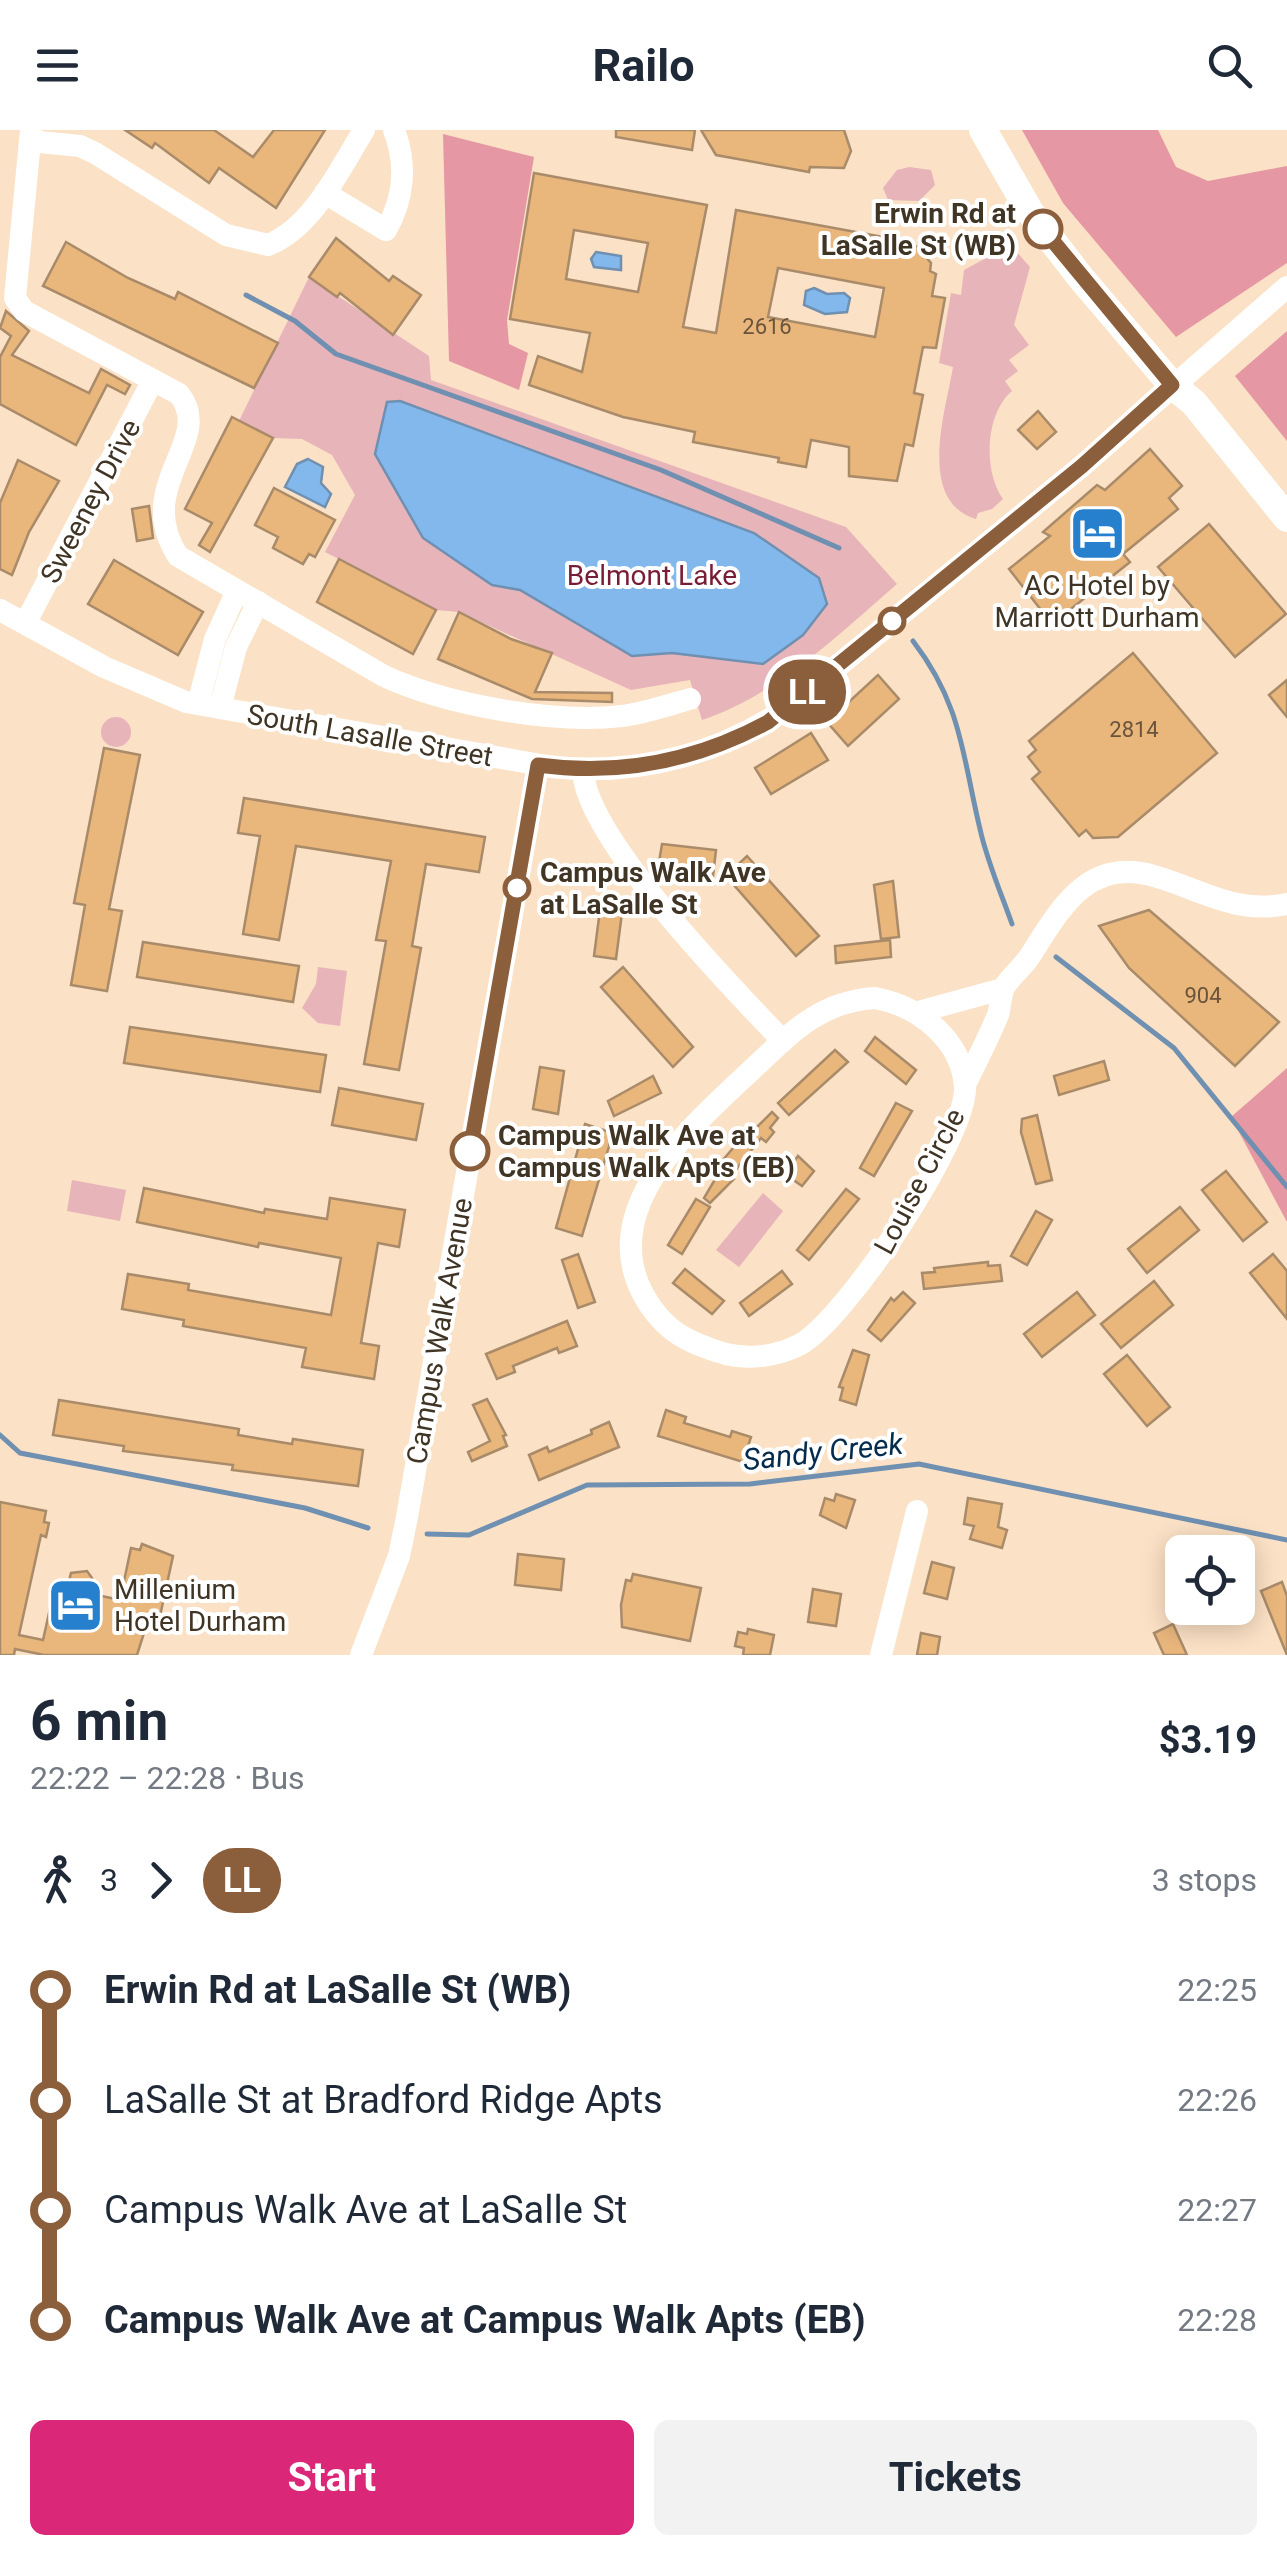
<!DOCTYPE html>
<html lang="en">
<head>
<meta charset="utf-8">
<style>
	:root { --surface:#fff; --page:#f2f2f3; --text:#1f2937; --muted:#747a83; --accent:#db2777 }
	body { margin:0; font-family:Roboto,sans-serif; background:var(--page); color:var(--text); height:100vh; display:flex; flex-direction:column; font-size:38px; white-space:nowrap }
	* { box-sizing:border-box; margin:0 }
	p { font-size:32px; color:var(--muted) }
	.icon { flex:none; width:55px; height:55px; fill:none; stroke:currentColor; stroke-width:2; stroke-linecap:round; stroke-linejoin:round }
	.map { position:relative; height:1525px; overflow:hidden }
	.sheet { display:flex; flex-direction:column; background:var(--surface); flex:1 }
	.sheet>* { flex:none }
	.badge { padding:0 20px; border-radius:32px; font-size:35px; line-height:65px }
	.buttons { position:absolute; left:1165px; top:1405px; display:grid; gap:20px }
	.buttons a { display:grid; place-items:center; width:90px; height:90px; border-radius:15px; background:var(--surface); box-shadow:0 5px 25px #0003; font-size:50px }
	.map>.badge { position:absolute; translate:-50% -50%; box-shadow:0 0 0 5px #fff }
	.legs { display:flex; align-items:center; gap:15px; height:110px; padding:0 30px; font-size:32px }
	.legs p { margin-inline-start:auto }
	.headline { display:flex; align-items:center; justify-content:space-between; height:170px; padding:0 30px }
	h1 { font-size:55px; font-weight:700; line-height:75px }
	.primary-button { display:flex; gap:20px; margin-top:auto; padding:20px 30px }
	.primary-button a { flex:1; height:115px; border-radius:15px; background:var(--accent); color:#fff; font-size:40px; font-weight:700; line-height:115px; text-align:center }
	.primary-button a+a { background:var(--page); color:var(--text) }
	ul { padding:0 30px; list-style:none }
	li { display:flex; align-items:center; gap:35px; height:110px; font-size:38px }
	li i { display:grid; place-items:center; width:15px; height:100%; margin:0 12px; background:currentColor }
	li i::after { content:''; width:25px; height:25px; margin:-12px; border:8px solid; border-radius:50%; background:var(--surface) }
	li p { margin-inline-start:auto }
	li:first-child i { background:linear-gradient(#0000 50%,currentColor 0) }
	li:last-child i { background:linear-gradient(currentColor 50%,#0000 0) }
	header { display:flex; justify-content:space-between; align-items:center; height:130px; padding:0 30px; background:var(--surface); font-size:45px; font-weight:700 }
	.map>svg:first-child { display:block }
	.green { fill:#e7b4ba }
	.forest { fill:#e597a3 }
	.water { fill:#83b8ed; stroke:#6f90b1; stroke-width:2.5 }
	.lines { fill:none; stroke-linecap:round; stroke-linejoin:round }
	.stream { stroke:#6f90b1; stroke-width:5 }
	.building { fill:#e9b67c; stroke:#a98b6a; stroke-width:2.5; fill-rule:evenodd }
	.minor { stroke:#fff; stroke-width:22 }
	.major { stroke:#fff; stroke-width:28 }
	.line-1-casing { stroke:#fff; stroke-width:22 }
	.line-1 { stroke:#8b5e3c; stroke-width:15 }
	.stop-1-dot { fill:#fff; stroke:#8b5e3c; stroke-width:5 }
	.labels { text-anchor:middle; stroke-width:8; stroke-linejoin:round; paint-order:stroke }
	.number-label { font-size:22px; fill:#6a543b }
	.stop-label { font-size:28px; font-weight:bold; fill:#403425; stroke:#fff; text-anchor:start }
	.street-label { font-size:28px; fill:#403425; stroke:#fff }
	.park-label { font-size:28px; fill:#781d35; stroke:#fff }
	.poi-label { font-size:28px; fill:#403425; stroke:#fff }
	.water-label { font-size:30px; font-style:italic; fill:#032b4d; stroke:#fff }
</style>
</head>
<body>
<header><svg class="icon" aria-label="menu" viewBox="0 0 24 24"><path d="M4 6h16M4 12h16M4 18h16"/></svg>Railo<svg class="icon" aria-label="search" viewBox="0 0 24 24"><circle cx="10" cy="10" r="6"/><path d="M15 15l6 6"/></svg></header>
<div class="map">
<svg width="1287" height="1525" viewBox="0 0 1287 1525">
	<rect width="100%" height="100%" fill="#fbe1c5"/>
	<!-- green -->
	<g class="green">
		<path d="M 909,37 L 931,40 L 935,55 L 919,71 L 888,70 L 883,58 L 897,40 Z"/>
		<path d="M 1007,111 L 1030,137 L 1014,195 L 1029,215 L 1009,230 L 1018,241 L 1005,251 L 1012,261 C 985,284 983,341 1003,369 L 992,379 L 978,383 L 976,389 C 916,371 946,280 953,237 L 939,233 L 951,163 L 961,165 L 964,140 L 988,127 L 997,113 Z"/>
		<path d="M 309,147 L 429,226 L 431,250 L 846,397 L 897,454 C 838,505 777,565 702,590 L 690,550 L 631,560 L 459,482 L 436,480 L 325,422 L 355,365 L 332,325 L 302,309 L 273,308 L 239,291 Z"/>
		<circle cx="116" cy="602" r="15"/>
		<path d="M 318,837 L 347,841 L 340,896 L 318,893 L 302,878 L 316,854 Z"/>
		<path d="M 72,1050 L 126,1060 L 120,1091 L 67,1081 Z"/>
		<path d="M 763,1063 L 783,1081 L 739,1137 L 716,1120 Z"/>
	</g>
	<!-- forest -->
	<g class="forest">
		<path d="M 1022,0 L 1158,0 L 1176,37 L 1208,51 L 1287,36 L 1287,133 L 1176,207 L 1063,73 Z"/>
		<path d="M 443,4 L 534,27 L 507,190 L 509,214 L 528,223 L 519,260 L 449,231 Z"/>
		<path d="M 1287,201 L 1287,311 L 1235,246 Z"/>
		<path d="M 1287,938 L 1287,1092 L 1231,987 Z"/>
	</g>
	<!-- water -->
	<g class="water">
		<path d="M 596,122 L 621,126 L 621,140 L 594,137 L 591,129 Z"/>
		<path d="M 814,158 L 827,164 L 844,163 L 850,168 L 847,182 L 825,184 L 804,175 L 806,161 Z"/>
		<path d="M 400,271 L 754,403 L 819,448 L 827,474 L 803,505 L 763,534 L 672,523 L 632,526 L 520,460 L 492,455 L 423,408 L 375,324 L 387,272 Z"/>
		<path d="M 308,329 L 323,337 L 321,353 L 331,364 L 325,377 L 285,357 L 297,334 Z"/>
	</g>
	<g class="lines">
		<!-- stream -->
		<g class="stream">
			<path d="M 246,165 L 295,191 L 336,224 L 661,340 L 839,418"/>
			<path d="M 913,511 C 962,575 962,624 980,699 C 987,731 1001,763 1012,794"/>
			<path d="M 1056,827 L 1174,918 L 1287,1057"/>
			<path d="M 0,1305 L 20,1323 L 305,1378 L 368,1398"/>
			<path d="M 427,1404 L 469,1405 L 587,1355 L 750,1354 L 919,1334 L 1287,1410"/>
		</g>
	</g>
	<!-- building -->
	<g class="building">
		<path d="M 125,0 L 214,0 L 253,27 L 274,0 L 325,0 L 276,78 L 219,38 L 209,53 L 155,13 L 152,18 Z"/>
		<path d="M 616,0 L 695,0 L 692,20 L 616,7 Z"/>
		<path d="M 701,0 L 844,0 L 851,21 L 844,38 L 810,37 L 809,42 L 716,25 Z"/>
		<path d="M 534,43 L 707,75 L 683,197 L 716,203 L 736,80 L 910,112 L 918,118 L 931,133 L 930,141 L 936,144 L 932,166 L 945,168 L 936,218 L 923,217 L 914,263 L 923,265 L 913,316 L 905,314 L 897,351 L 849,346 L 849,317 L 811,310 L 806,337 L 778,332 L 779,328 L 693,312 L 695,302 L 623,287 L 529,255 L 538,226 L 582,242 L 590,203 L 510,189 ZM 574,100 L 648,113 L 638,162 L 566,149 ZM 778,138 L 884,158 L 875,207 L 768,187 Z"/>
		<path d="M 336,108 L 389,151 L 393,146 L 421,165 L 393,205 L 340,163 L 337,167 L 309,147 Z"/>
		<path d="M 66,112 L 128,148 L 175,169 L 178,162 L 278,213 L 254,258 L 43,156 Z"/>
		<path d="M 6,181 L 29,201 L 12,225 L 89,263 L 101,239 L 130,255 L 125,264 L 107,255 L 76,315 L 0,274 L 0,227 L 11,206 L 0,198 Z"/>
		<path d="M 1038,281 L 1056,302 L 1037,319 L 1018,300 Z"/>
		<path d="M 232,287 L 273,308 L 210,422 L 199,415 L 212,393 L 185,379 Z"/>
		<path d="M 1150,319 L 1182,356 L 1169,368 L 1178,379 L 1123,424 L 1130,432 L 1052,494 L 1009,439 L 1050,406 L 1043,402 L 1097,355 L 1105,360 Z"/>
		<path d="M 18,330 L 59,351 L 29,402 L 12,445 L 0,439 L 0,373 Z"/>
		<path d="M 274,358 L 335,390 L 315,427 L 309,424 L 303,434 L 273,418 L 278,407 L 255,395 Z"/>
		<path d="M 149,376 L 153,408 L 137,411 L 132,379 Z"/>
		<path d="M 1209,394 L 1286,484 L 1235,527 L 1158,437 Z"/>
		<path d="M 339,429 L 436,480 L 413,524 L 317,472 Z"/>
		<path d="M 114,430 L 203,482 L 178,525 L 88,474 Z"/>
		<path d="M 459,482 L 511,509 L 552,523 L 535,562 L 612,563 L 612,572 L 532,569 L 438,529 Z"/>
		<path d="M 1133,523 L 1217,623 L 1118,707 L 1093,708 L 1086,700 L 1079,706 L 1032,649 L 1040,642 L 1028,627 L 1036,620 L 1029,611 Z"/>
		<path d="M 878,545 L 899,569 L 848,616 L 827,592 Z"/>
		<path d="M 1287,550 L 1287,587 L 1269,565 Z"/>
		<path d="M 811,603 L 828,630 L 771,664 L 755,638 Z"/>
		<path d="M 104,618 L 140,625 L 109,779 L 122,781 L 107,861 L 71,855 L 85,775 L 74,773 Z"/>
		<path d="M 244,668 L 485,707 L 479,742 L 426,734 L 412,816 L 421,818 L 399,940 L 364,934 L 386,811 L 376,810 L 391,731 L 296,716 L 279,810 L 243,804 L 260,706 L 238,703 Z"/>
		<path d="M 662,714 L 716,720 L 713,746 L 658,738 Z"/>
		<path d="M 747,726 L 819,806 L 796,826 L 726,746 Z"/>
		<path d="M 893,751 L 899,807 L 881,809 L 874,755 Z"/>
		<path d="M 601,772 L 623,775 L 616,829 L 594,826 Z"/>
		<path d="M 1149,780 L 1279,892 L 1235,936 L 1129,838 L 1099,796 Z"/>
		<path d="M 890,810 L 891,827 L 836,833 L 835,816 Z"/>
		<path d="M 143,812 L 299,836 L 293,872 L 137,847 Z"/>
		<path d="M 623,837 L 693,917 L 673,937 L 601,857 Z"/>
		<path d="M 130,897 L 326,925 L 320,962 L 124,933 Z"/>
		<path d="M 875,907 L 916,940 L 906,954 L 865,921 Z"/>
		<path d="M 835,920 L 848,932 L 789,985 L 778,973 Z"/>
		<path d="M 1104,931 L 1109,950 L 1059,965 L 1054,946 Z"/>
		<path d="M 540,937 L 564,941 L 558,984 L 533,979 Z"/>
		<path d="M 653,946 L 661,963 L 614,986 L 608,971 Z"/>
		<path d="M 339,958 L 423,974 L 416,1010 L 332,995 Z"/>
		<path d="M 896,973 L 912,981 L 874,1046 L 860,1038 Z"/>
		<path d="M 772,982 L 778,988 L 770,998 L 774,1002 L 766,1012 L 761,1008 L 731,1046 L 734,1049 L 710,1073 L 704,1068 L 720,1041 L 716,1038 L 751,997 L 754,1000 Z"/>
		<path d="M 1037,985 L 1052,1050 L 1036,1054 L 1021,1002 L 1022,989 Z"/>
		<path d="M 585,994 L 613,1003 L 582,1106 L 556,1098 Z"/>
		<path d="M 798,1026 L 814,1041 L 802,1056 L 785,1044 Z"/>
		<path d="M 1226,1041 L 1267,1092 L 1243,1111 L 1202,1060 Z"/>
		<path d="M 144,1058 L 264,1083 L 265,1079 L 327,1089 L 330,1068 L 405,1080 L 399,1117 L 378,1113 L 361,1213 L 379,1216 L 374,1249 L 302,1237 L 306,1218 L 183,1196 L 184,1190 L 122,1179 L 128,1144 L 189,1154 L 188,1160 L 331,1185 L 341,1128 L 259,1113 L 258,1117 L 137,1092 Z"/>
		<path d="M 846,1059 L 859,1069 L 809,1130 L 797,1120 Z"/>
		<path d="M 696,1069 L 710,1077 L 682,1124 L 668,1115 Z"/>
		<path d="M 1180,1077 L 1199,1100 L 1147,1143 L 1128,1119 Z"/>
		<path d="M 1036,1081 L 1052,1090 L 1027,1135 L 1011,1126 Z"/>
		<path d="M 578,1124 L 595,1172 L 578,1178 L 562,1130 Z"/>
		<path d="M 1273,1124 L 1287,1141 L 1287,1189 L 1250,1143 Z"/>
		<path d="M 988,1132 L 988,1136 L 1000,1135 L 1002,1151 L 924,1159 L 922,1143 L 935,1142 L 934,1138 Z"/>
		<path d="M 685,1139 L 724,1171 L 712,1184 L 673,1153 Z"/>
		<path d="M 782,1141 L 792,1154 L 749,1186 L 740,1173 Z"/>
		<path d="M 1154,1151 L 1173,1175 L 1121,1218 L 1101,1194 Z"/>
		<path d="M 903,1162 L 915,1173 L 881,1211 L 868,1200 L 891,1168 L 894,1171 Z"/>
		<path d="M 1077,1162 L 1095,1185 L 1042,1227 L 1024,1204 Z"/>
		<path d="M 567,1191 L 577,1216 L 559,1223 L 557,1218 L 513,1236 L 515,1242 L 497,1249 L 486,1224 Z"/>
		<path d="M 853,1220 L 869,1225 L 856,1275 L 840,1270 L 843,1258 L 839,1257 Z"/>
		<path d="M 1127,1225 L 1170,1277 L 1147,1296 L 1104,1244 Z"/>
		<path d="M 487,1269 L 506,1305 L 503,1306 L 507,1316 L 472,1331 L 468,1322 L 490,1311 L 473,1275 Z"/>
		<path d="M 59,1270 L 239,1299 L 238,1305 L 292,1314 L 293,1309 L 363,1320 L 358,1356 L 232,1340 L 233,1335 L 123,1321 L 124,1316 L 53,1305 Z"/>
		<path d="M 666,1280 L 686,1287 L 684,1293 L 730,1307 L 732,1301 L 751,1307 L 743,1332 L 658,1306 Z"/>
		<path d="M 609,1292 L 619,1317 L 539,1350 L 529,1325 L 547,1317 L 549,1322 L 592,1304 L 591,1300 Z"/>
		<path d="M 836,1364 L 855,1370 L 846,1398 L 820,1385 L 825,1368 L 834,1371 Z"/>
		<path d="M 968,1368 L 1002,1374 L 998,1397 L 1007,1400 L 1002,1418 L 970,1409 L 974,1396 L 964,1394 Z"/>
		<path d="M 0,1372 L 46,1381 L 44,1392 L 49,1393 L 46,1407 L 41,1405 L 19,1505 L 43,1510 L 55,1456 L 67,1459 L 71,1443 L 87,1441 L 92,1448 L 88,1463 L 120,1470 L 131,1418 L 140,1420 L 142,1414 L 173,1426 L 160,1486 L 150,1484 L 137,1525 L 44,1525 L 15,1519 L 14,1525 L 0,1525 Z"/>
		<path d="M 518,1424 L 564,1429 L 561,1460 L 515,1455 Z"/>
		<path d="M 1238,1428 L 1253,1465 L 1238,1471 Z"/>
		<path d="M 932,1432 L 954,1438 L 947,1469 L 924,1463 Z"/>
		<path d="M 633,1444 L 701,1458 L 690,1511 L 622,1497 L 621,1475 L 626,1450 L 631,1451 Z"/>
		<path d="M 1282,1452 L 1287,1466 L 1287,1525 L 1261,1461 Z"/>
		<path d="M 813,1459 L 841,1464 L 836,1496 L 808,1492 Z"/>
		<path d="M 1176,1478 L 1219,1478 L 1182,1493 Z"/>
		<path d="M 1173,1494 L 1187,1525 L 1164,1525 L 1154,1503 Z"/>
		<path d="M 748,1499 L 774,1505 L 770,1525 L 743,1525 L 744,1518 L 735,1516 L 738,1502 L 747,1504 Z"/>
		<path d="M 921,1503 L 940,1507 L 937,1525 L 917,1525 Z"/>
	</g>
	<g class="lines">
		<!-- minor -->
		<g class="minor">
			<path d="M 31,0 L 15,168 L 24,181 L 179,264 C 216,310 132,355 178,426 L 384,546 C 447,575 553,594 622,586 C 645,583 668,575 690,569"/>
			<path d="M 30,11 L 80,16 L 95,23 L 226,105 L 268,115 C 313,97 339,40 364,0"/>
			<path d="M 325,63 L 386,100 C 404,69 407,34 394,0"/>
			<path d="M 0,480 L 104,537 L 186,572 L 552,637 C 637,647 721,624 791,575 L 1082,336 L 1287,157"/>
			<path d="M 26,492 L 153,250"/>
			<path d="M 198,574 L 215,509 L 237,461"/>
			<path d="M 220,578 L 236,517 L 258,472"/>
			<path d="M 583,640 C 584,706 734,860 783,911"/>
			<path d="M 875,868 C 918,876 962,909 965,957 C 967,1008 845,1191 799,1215 C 777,1226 750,1230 726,1224 C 688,1213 663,1201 643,1164 C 598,1079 687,1001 743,948 C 786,909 814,872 875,868 Z"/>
			<path d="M 918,882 L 1002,859"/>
			<path d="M 965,955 C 976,932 988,909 998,885 C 1001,875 1000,864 1005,856 C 1012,845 1023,837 1030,826 C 1059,781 1087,726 1154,746 C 1200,759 1236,785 1287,774"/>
			<path d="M 361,1525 L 399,1426 L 407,1387 L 538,635"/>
			<path d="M 881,1525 L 917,1381"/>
		</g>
		<!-- major -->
		<path class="major" d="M 983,0 L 1030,82 L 1081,148 L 1172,255 L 1194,273 L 1287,388"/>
	</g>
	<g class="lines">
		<defs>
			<path id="line-1" d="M 470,1021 L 538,635 C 619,646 696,631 768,592 L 1082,336 L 1172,255 L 1043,99"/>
		</defs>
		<!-- line-1 casing -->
		<use href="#line-1" class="line-1-casing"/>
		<!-- line-1 -->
		<use href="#line-1" class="line-1"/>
	</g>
	<!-- icons -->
	<defs>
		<symbol id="hotel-square" viewBox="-11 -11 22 22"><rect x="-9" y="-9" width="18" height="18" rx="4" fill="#2780cd" stroke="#fff"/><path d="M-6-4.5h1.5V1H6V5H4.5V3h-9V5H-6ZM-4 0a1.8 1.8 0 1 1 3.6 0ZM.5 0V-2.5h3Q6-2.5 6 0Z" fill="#fff"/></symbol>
	</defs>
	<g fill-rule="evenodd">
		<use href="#hotel-square" x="1066" y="372" width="63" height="63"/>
		<use href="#hotel-square" x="44" y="1444" width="63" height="63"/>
	</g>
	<!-- markers -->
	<g class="stop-1-dot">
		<circle cx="1043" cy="99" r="18"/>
		<circle cx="892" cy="491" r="12"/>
		<circle cx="517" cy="758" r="12"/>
		<circle cx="470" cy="1021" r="18"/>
	</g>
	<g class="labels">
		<!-- number labels -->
		<g class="number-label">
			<text x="767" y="204">2616</text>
			<text x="1134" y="607">2814</text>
			<text x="1203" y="873">904</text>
		</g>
		<!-- stop labels -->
		<g class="stop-label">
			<text x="1016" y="93" text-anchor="end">Erwin Rd at<tspan x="1016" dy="32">LaSalle St (WB)</tspan></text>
			<text x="540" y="752">Campus Walk Ave<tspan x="540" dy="32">at LaSalle St</tspan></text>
			<text x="498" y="1015">Campus Walk Ave at<tspan x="498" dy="32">Campus Walk Apts (EB)</tspan></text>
		</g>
		<!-- street labels -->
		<g class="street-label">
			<text transform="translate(90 371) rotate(-62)" y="10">Sweeney Drive</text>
			<text transform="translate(370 605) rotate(10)" y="10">South Lasalle Street</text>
			<text transform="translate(919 1051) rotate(-62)" y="10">Louise Circle</text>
			<text transform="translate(439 1201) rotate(-80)" y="10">Campus Walk Avenue</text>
		</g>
		<!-- park labels -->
		<g class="park-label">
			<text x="652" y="455">Belmont Lake</text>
		</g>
		<!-- poi labels -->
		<g class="poi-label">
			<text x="1097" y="465">AC Hotel by<tspan x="1097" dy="32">Marriott Durham</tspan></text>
			<text x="114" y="1469" text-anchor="start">Millenium<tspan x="114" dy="32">Hotel Durham</tspan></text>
		</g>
		<!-- water labels -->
		<g class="water-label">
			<text transform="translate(823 1322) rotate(-6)" y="10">Sandy Creek</text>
		</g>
	</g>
</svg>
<div class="buttons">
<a><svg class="icon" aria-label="locate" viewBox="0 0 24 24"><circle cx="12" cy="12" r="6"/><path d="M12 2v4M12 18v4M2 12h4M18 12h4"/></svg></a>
</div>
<b class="badge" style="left:807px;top:562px;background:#8b5e3c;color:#fff">LL</b>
</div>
<section class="sheet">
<div class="headline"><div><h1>6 min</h1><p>22:22 – 22:28 · Bus</p></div><b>$3.19</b></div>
<div class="legs"><svg class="icon" aria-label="walk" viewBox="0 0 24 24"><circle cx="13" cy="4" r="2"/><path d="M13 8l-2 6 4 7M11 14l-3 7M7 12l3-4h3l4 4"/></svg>3<svg class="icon" aria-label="forward" viewBox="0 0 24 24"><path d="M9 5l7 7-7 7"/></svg><b class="badge" style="background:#8b5e3c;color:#fff">LL</b><p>3 stops</p></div>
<ul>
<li><i style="color:#8b5e3c"></i><b>Erwin Rd at LaSalle St (WB)</b><p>22:25</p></li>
<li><i style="color:#8b5e3c"></i><span>LaSalle St at Bradford Ridge Apts</span><p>22:26</p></li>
<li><i style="color:#8b5e3c"></i><span>Campus Walk Ave at LaSalle St</span><p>22:27</p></li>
<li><i style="color:#8b5e3c"></i><b>Campus Walk Ave at Campus Walk Apts (EB)</b><p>22:28</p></li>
</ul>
<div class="primary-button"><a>Start</a><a>Tickets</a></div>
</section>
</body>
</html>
